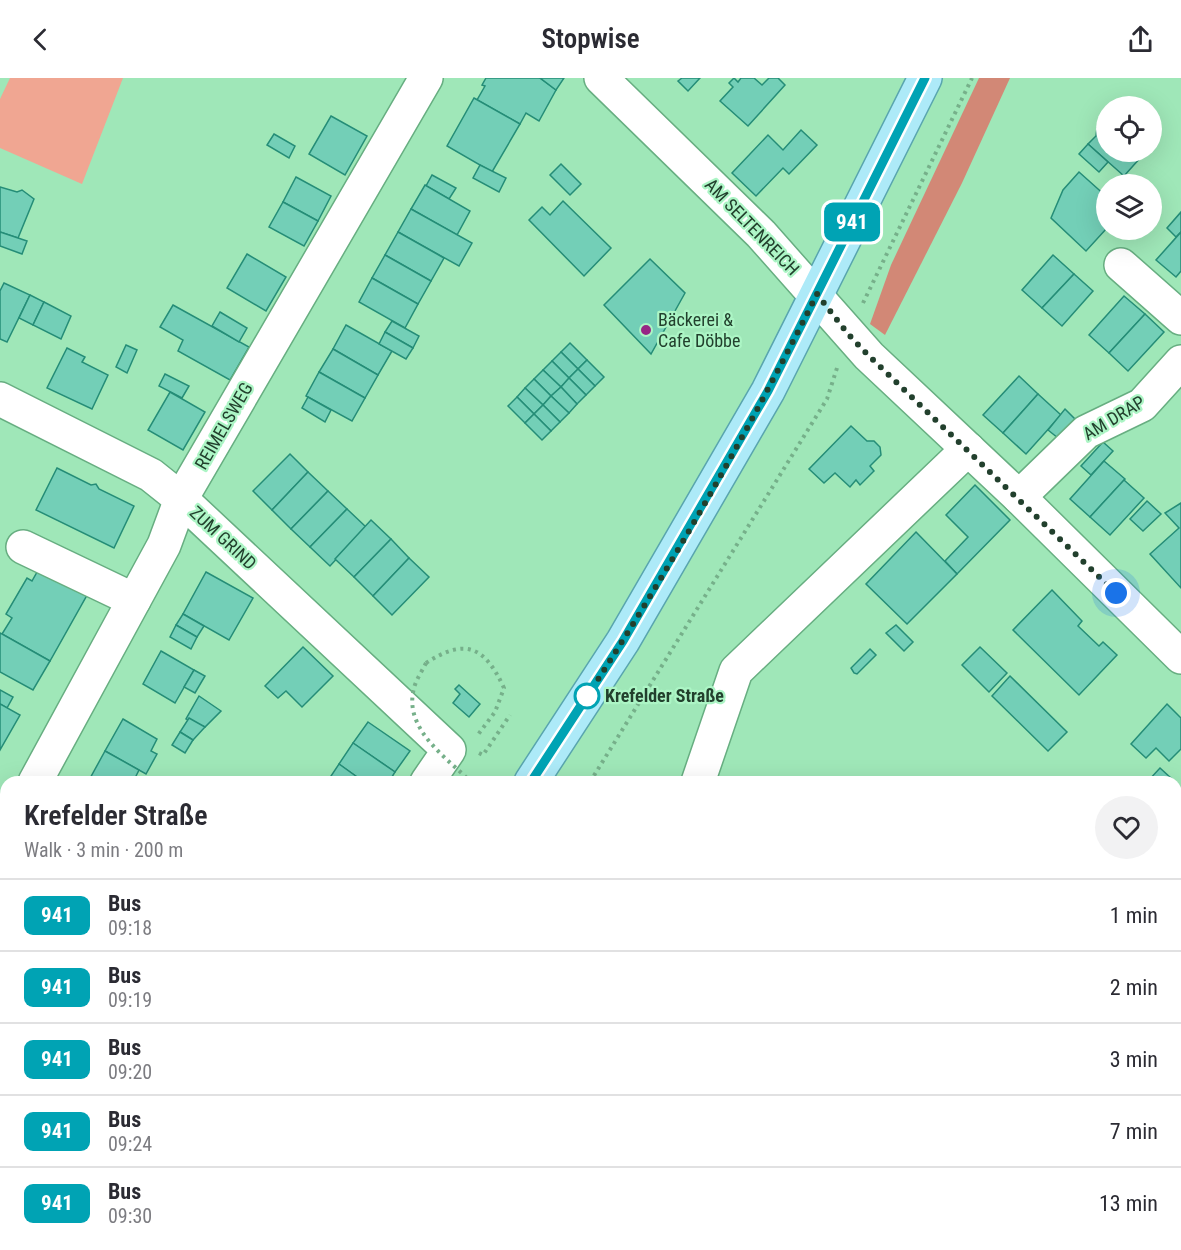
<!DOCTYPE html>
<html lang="en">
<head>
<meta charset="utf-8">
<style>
	:root { --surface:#fff; --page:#f2f2f3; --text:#2b2b33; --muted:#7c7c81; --line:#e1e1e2 }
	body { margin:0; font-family:"Roboto Condensed",sans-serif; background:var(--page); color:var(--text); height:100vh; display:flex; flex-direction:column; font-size:22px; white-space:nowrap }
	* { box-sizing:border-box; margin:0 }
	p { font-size:20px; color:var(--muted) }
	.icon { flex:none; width:33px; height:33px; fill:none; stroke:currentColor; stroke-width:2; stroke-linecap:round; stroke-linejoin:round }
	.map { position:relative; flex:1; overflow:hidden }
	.details { position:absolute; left:0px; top:698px; width:1182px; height:476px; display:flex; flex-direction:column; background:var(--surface); border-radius:18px 18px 0 0; box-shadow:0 6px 24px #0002 }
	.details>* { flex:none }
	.badge { padding:0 12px; border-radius:9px; font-size:21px; line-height:39px }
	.buttons { position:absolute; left:1096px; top:18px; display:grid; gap:12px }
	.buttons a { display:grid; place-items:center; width:66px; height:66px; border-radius:50%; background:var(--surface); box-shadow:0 6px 24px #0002; font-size:30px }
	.you { position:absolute; width:30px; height:30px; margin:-15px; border:4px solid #fff; border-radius:50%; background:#1a73e8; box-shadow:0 0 0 9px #1a73e833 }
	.map>.badge { position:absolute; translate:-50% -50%; box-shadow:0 0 0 3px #fff }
	.round { display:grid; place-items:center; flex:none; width:63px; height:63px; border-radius:32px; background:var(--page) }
	.headline { display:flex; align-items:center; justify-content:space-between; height:102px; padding:0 24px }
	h1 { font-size:28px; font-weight:600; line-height:45px }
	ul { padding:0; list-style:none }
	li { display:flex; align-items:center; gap:18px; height:72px; padding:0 24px; border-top:2px solid var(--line) }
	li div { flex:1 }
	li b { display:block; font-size:22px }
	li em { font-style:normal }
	li .badge { min-width:66px; font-weight:700; text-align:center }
	header { display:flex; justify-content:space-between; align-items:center; height:78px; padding:0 24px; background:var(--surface); font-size:27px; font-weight:600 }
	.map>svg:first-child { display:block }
	.green { fill:#f0a692 }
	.forest { fill:#d28876 }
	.building { fill:#73cfb7; stroke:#258d77; stroke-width:1.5 }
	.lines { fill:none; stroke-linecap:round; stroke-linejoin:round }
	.minor-casing { stroke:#67ae81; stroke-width:36 }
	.major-casing { stroke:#59a5ae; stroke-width:36 }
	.path { stroke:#76b08a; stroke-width:4; stroke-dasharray:3 4.5; stroke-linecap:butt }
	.minor { stroke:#fff; stroke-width:33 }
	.major { stroke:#adeaf8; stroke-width:33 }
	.path-bridge { stroke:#76b08a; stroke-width:4; stroke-dasharray:3 4.5; stroke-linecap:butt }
	.line-casing { stroke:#fff; stroke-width:14 }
	.line { stroke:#00a3b4; stroke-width:9 }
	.walk { stroke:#22402d; stroke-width:6; stroke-dasharray:0 10.8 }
	.poi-dot { fill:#972685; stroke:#acf5c5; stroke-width:2 }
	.stop-dot { fill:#fff; stroke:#00a3b4; stroke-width:3 }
	.labels { text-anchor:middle; stroke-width:4.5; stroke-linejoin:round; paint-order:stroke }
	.street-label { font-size:18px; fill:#22402d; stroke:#acf5c5 }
	.poi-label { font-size:18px; fill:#22402d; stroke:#acf5c5; text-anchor:start }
	.stop-label { font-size:18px; font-weight:bold; fill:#22402d; stroke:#acf5c5; text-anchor:start }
</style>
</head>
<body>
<header><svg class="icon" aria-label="back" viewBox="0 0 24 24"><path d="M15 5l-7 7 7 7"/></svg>Stopwise<svg class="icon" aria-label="share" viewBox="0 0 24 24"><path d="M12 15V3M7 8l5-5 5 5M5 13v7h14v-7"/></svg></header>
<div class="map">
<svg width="1181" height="1172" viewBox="0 0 1181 1172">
	<rect width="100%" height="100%" fill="#9fe7b8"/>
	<!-- green -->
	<path class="green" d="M 10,0 L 123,0 L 82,106 L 0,70 L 0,21 Z"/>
	<!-- forest -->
	<path class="forest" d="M 979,0 L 1010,0 L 962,105 L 885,257 L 870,246 L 891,187 Z"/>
	<!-- building -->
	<g class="building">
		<path d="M 486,0 L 540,0 L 556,12 L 539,43 L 526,35 L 520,46 L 477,22 L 485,8 L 482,7 Z"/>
		<path d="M 540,0 L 564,0 L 556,12 Z"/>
		<path d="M 682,0 L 700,0 L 688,13 L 678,3 Z"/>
		<path d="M 734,0 L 738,4 L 741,0 L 754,0 L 762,7 L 769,0 L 778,0 L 785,7 L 748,48 L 720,23 L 733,9 L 729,5 Z"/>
		<path d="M 474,20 L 520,46 L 492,94 L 447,68 Z"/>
		<path d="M 331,38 L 367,58 L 345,97 L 309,76 Z"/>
		<path d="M 1102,44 L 1107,48 L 1107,74 L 1135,74 L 1141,79 L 1124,98 L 1088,66 L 1096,58 L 1097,50 Z"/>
		<path d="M 801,52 L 817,67 L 789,96 L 783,90 L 756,118 L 732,95 L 768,57 L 783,72 Z"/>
		<path d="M 274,56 L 295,68 L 289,80 L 267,67 Z"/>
		<path d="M 1088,66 L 1108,84 L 1099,94 L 1079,76 Z"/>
		<path d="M 561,86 L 581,106 L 570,117 L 550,97 Z"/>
		<path d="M 480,87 L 506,100 L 499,114 L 473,100 Z"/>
		<path d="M 1079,94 L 1107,119 L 1107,150 L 1086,173 L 1051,140 L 1063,112 Z"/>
		<path d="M 432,97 L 456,110 L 449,121 L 426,108 Z"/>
		<path d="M 296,99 L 331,118 L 318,143 L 283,124 Z"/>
		<path d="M 425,107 L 470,133 L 457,157 L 411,131 Z"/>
		<path d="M 0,109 L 17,114 L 22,112 L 34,121 L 18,160 L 0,154 Z"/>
		<path d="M 563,123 L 611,170 L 584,198 L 529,142 L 542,129 L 550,137 Z"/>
		<path d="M 283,124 L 318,143 L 304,168 L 269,149 Z"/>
		<path d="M 411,131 L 472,165 L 459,188 L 398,154 Z"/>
		<path d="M 1181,134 L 1181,154 L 1176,159 L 1167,150 Z"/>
		<path d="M 0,154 L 27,163 L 22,176 L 0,168 Z"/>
		<path d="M 398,154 L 444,180 L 431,203 L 385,177 Z"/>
		<path d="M 1181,154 L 1181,193 L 1176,199 L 1156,182 Z"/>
		<path d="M 247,176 L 286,199 L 266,233 L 227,210 Z"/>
		<path d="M 385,177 L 431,203 L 418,226 L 372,200 Z"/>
		<path d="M 1053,177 L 1074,196 L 1042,230 L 1022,212 Z"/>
		<path d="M 650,181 L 685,215 L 651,276 L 604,227 Z"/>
		<path d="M 1074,196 L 1093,213 L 1062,248 L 1042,230 Z"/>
		<path d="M 372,200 L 418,226 L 405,250 L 359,224 Z"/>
		<path d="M 4,205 L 30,217 L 7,264 L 0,261 L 0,213 Z"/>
		<path d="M 30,217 L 44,224 L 33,247 L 19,240 Z"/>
		<path d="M 1124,218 L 1145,236 L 1109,275 L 1089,257 Z"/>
		<path d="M 44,224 L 71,238 L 61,261 L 33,247 Z"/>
		<path d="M 173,227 L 249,269 L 230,302 L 178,273 L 183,262 L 160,249 Z"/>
		<path d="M 220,234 L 247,250 L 239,264 L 212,248 Z"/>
		<path d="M 1145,236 L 1164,254 L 1128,293 L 1109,275 Z"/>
		<path d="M 392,243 L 419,258 L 413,270 L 385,254 Z"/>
		<path d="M 346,247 L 392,273 L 378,297 L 333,271 Z"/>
		<path d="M 385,254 L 413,270 L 406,281 L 379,266 Z"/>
		<path d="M 570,265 L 587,282 L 578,291 L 561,274 Z"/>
		<path d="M 126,267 L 137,272 L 127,295 L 116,289 Z"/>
		<path d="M 67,270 L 85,279 L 82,284 L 108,297 L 92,331 L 47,310 Z"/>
		<path d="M 333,271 L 378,297 L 365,320 L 319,294 Z"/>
		<path d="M 561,274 L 578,291 L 569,300 L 552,283 Z"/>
		<path d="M 587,282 L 604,299 L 595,308 L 578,291 Z"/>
		<path d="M 552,283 L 569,300 L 561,309 L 543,292 Z"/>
		<path d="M 578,291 L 595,308 L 586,317 L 569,300 Z"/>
		<path d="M 543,292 L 561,309 L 551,318 L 534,301 Z"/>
		<path d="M 319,294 L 365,320 L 352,343 L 306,318 Z"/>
		<path d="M 165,296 L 189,308 L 182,320 L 159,308 Z"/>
		<path d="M 1019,298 L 1038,316 L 1003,355 L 983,337 Z"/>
		<path d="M 569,300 L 586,317 L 577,326 L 561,309 Z"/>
		<path d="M 534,301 L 551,318 L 543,327 L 525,310 Z"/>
		<path d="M 561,309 L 577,326 L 569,335 L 551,318 Z"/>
		<path d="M 525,310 L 543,327 L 534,336 L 517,319 Z"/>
		<path d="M 170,314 L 205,334 L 183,372 L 148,352 Z"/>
		<path d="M 1038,316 L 1061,337 L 1026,376 L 1003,355 Z"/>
		<path d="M 551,318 L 569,335 L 560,344 L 543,327 Z"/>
		<path d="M 308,319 L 331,332 L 325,344 L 302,330 Z"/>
		<path d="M 517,319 L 534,336 L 525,345 L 508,328 Z"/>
		<path d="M 543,327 L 560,344 L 551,353 L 534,336 Z"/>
		<path d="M 1065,331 L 1075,341 L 1058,360 L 1048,352 Z"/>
		<path d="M 534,336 L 551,353 L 542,362 L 525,345 Z"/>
		<path d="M 851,348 L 867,363 L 874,363 L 880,369 L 881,377 L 870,388 L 874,393 L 860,407 L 856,402 L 850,409 L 835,395 L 824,405 L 809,391 Z"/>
		<path d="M 1103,364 L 1113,373 L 1091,397 L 1081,388 Z"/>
		<path d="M 290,376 L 308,394 L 272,432 L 253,413 Z"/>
		<path d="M 1104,383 L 1125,401 L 1090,439 L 1070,421 Z"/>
		<path d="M 57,390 L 91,407 L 96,406 L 99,411 L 134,428 L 114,470 L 36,432 Z"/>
		<path d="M 308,394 L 328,413 L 291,451 L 272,432 Z"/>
		<path d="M 1124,402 L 1144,420 L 1110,457 L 1090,439 Z"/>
		<path d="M 975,407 L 1010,442 L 957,496 L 945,483 L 968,459 L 946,437 Z"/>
		<path d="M 328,413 L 347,431 L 310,469 L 291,451 Z"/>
		<path d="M 1147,423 L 1161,436 L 1143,453 L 1130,441 Z"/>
		<path d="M 1181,425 L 1181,510 L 1150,476 L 1179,450 L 1165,435 Z"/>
		<path d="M 347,431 L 366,449 L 330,488 L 310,469 Z"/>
		<path d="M 371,442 L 391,461 L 354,499 L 335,481 Z"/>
		<path d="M 916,454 L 957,496 L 907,546 L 866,506 Z"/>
		<path d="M 391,461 L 409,480 L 373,518 L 354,499 Z"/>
		<path d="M 409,480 L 429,499 L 392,537 L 373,518 Z"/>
		<path d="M 41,487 L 91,510 L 50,583 L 2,556 L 12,540 L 6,536 L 27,500 L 32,503 Z"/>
		<path d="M 206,494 L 253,520 L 229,562 L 183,536 Z"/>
		<path d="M 1052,512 L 1082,543 L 1078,548 L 1099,568 L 1103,564 L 1117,577 L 1079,617 L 1013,552 Z"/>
		<path d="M 183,536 L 204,548 L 197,559 L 176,547 Z"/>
		<path d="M 176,547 L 197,559 L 191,571 L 170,559 Z"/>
		<path d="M 896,547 L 913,564 L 904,573 L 886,555 Z"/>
		<path d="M 0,555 L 50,583 L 33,612 L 0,594 Z"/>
		<path d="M 303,569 L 333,598 L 302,629 L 286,613 L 278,620 L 265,608 Z"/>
		<path d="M 980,569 L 1007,595 L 989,614 L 962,587 Z"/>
		<path d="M 870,571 L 876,577 L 857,596 L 854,595 L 851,590 Z"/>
		<path d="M 161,573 L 194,592 L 175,625 L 143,606 Z"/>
		<path d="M 194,592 L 205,598 L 195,615 L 184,609 Z"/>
		<path d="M 1010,598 L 1067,654 L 1048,673 L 992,618 Z"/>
		<path d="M 459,607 L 480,626 L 469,639 L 453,625 L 460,616 L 455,611 Z"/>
		<path d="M 0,612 L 13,619 L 7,630 L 0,626 Z"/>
		<path d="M 199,618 L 221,633 L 205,649 L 186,641 Z"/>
		<path d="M 0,626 L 20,637 L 0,672 Z"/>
		<path d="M 1167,626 L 1181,640 L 1181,671 L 1169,683 L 1156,670 L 1146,680 L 1131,666 Z"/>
		<path d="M 189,640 L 205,649 L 193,662 L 180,654 Z"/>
		<path d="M 123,641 L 157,661 L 151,673 L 157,676 L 146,696 L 105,673 Z"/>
		<path d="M 368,644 L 410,673 L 395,694 L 353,665 Z"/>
		<path d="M 180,654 L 193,662 L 185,675 L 172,667 Z"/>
		<path d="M 353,665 L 395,694 L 389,704 L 364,704 L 339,686 Z"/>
		<path d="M 105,673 L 139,692 L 133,704 L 88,704 Z"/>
		<path d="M 339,686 L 364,704 L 327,704 Z"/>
		<path d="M 1160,690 L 1173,702 L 1147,704 Z"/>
		<path d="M 0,885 L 6,888 L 6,969 L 0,966 Z"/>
		<path d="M 0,966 L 6,969 L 6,987 L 0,999 Z"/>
		<path d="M 0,1047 L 6,1050 L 6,1078 L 0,1075 Z"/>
		<path d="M 425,1167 L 503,1167 L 499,1172 L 432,1172 Z"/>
		<path d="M 1044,1167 L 1095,1167 L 1090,1172 L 1050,1172 Z"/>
		<path d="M 1095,1167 L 1120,1167 L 1125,1172 L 1090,1172 Z"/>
	</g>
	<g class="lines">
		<defs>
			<g id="minor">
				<path d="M 601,0 L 761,156 L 869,278 L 1019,419 L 1181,579"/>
				<path d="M 1121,187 L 1181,240"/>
				<path d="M 0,321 L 151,397 L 181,421 L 449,672 L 427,704"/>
				<path d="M 1019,419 L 1086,354 L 1142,327 L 1181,284"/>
				<path d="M 23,469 L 134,522"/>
				<path d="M 35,704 L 164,467 L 181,421 L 426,0"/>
				<path d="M 698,704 L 736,593 L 968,371"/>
				<path d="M 0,768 L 6,757"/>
				<path d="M 0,1163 L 6,1162"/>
				<path d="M 968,1167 L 973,1172"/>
				<path d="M 382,1172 L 386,1167"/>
			</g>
			<g id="major">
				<path d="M 531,704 L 623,563 L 768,313 L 925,0"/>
				<path d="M 196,1172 L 200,1167"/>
			</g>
		</defs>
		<!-- minor casing -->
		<use href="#minor" class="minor-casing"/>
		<!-- major casing -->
		<use href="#major" class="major-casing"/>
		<!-- path -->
		<g class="path">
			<path d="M 863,225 L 972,0"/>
			<path d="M 426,585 C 466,559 485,569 504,610 L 495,634 L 477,658"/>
			<path d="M 479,675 L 483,677 L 510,637"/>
			<path d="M 590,704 L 827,321 L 837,290"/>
			<path d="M 341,1167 L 347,1172"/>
			<path d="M 678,1167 L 684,1172"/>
		</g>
		<!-- minor -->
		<use href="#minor" class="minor"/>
		<!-- major -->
		<use href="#major" class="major"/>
		<!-- path-bridge -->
		<path class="path-bridge" d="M 426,585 C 422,593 416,602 414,610 C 403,651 446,679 471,704"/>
	</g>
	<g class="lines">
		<defs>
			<path id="line" d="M 531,704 L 623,563 L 768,313 L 925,0"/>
		</defs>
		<!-- line casing -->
		<use href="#line" class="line-casing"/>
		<!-- line -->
		<use href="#line" class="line"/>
		<!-- walk -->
		<path class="walk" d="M 587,618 L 584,623 C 669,493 747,356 817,216 L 848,256 L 869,278 L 1116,515"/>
	</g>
	<!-- markers -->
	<circle class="poi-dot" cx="646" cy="252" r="6"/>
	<circle class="stop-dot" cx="587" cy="618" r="12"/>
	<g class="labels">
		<!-- street labels -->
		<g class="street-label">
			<text transform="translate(752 149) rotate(46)" y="6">AM SELTENREICH</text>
			<text transform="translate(1114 340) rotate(-31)" y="6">AM DRAP</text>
			<text transform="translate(224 348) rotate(-60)" y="6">REIMELSWEG</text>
			<text transform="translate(223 460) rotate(43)" y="6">ZUM GRIND</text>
		</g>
		<!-- poi labels -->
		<g class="poi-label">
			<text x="658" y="248">Bäckerei &amp;<tspan x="658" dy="21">Cafe Döbbe</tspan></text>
		</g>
		<!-- stop labels -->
		<g class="stop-label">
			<text x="605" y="624">Krefelder Straße</text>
		</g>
	</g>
</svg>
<div class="buttons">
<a><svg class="icon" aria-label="locate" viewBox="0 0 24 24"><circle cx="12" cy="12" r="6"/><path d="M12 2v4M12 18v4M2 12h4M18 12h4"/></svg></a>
<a><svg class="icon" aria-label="layers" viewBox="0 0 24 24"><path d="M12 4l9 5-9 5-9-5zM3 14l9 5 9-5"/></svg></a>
</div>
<div class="you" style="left:1116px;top:515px"></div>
<b class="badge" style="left:852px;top:144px;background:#00a3b4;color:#fff">941</b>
<section class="details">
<div class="headline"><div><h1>Krefelder Straße</h1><p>Walk · 3 min · 200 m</p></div><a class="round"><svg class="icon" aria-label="heart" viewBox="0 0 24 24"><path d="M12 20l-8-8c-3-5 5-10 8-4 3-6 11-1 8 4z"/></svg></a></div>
<ul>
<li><span class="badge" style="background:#00a3b4;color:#fff">941</span><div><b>Bus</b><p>09:18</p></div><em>1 min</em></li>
<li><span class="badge" style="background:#00a3b4;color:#fff">941</span><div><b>Bus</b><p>09:19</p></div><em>2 min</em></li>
<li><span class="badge" style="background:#00a3b4;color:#fff">941</span><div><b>Bus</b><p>09:20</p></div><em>3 min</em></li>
<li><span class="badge" style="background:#00a3b4;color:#fff">941</span><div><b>Bus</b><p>09:24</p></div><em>7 min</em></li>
<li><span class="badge" style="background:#00a3b4;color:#fff">941</span><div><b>Bus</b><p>09:30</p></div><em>13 min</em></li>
</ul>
</section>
</div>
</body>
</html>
